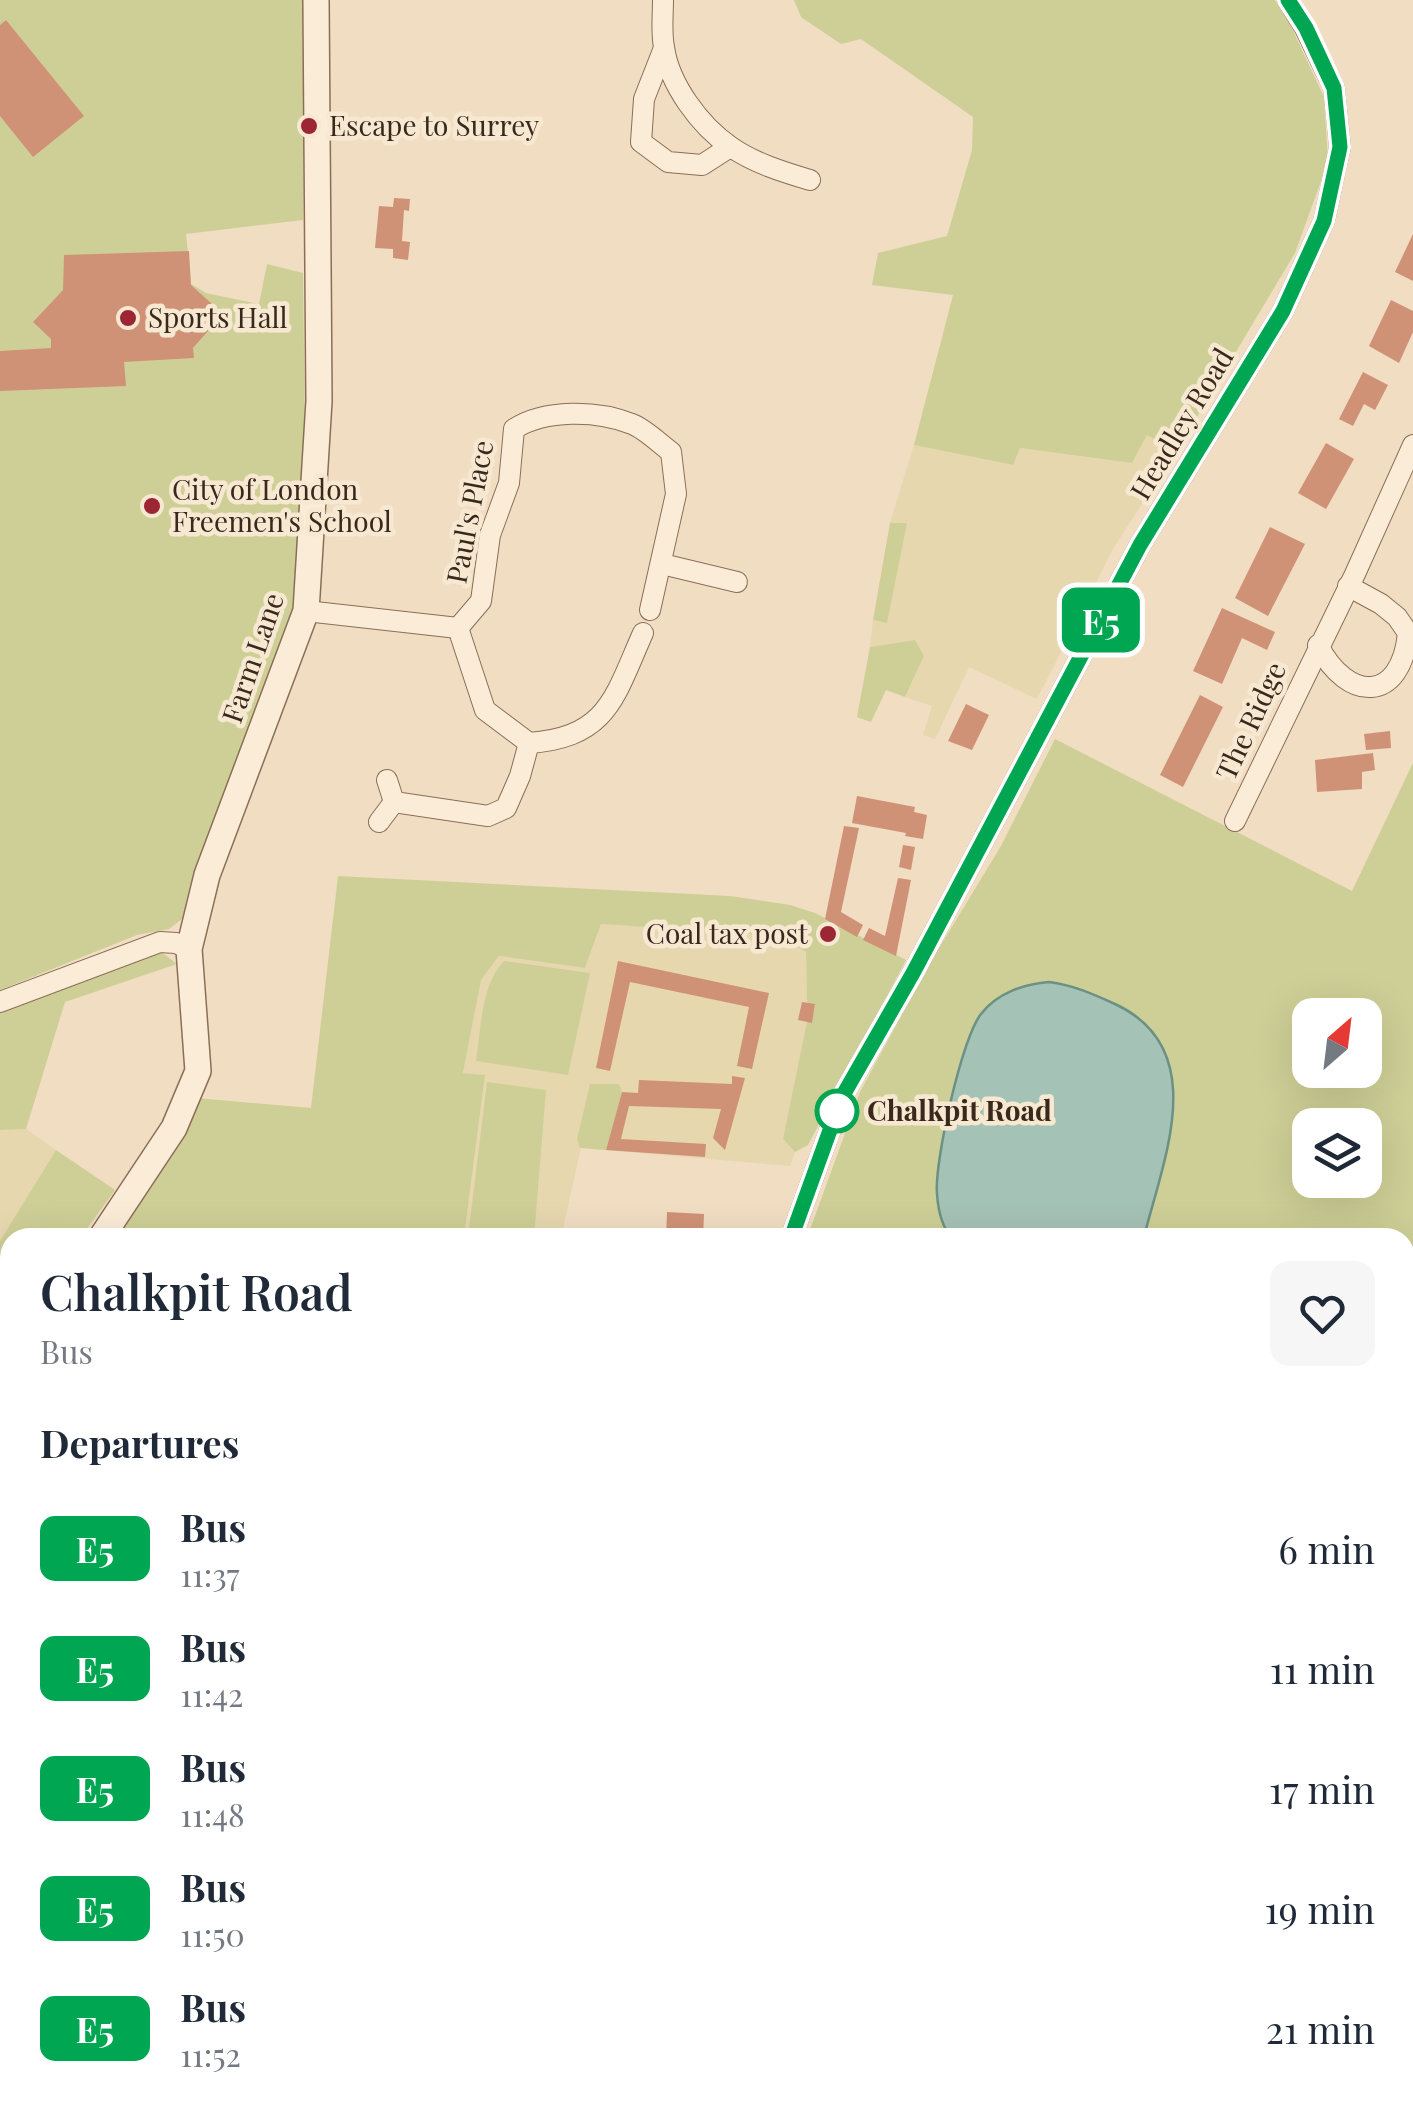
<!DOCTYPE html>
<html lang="en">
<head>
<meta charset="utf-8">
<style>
	:root { --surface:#fff; --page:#f6f6f7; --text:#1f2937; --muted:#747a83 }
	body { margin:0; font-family:"Playfair Display",serif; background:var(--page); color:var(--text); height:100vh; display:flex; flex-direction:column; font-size:38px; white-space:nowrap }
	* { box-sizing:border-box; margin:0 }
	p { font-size:32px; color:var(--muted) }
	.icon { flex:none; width:55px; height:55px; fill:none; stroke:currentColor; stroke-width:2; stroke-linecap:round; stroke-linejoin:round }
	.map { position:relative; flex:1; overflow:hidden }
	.drawer { position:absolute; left:0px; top:1228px; width:1415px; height:882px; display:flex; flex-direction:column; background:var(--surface); border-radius:30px 30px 0 0; box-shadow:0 10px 40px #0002 }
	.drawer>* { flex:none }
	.badge { padding:0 20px; border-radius:15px; font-size:35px; line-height:65px }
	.needle { width:65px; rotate:28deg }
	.controls { position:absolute; left:1292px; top:998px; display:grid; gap:20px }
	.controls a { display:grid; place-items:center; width:90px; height:90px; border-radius:20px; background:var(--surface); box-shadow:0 10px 40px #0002; font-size:50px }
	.map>.badge { position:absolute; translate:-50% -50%; box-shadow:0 0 0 5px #fff }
	h2 { padding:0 40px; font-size:38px; line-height:90px }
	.round { display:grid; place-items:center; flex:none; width:105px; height:105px; border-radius:20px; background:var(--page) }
	.summary { display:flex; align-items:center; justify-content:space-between; height:170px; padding:0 40px }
	h1 { font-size:48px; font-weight:600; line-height:75px }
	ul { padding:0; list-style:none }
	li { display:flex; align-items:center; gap:30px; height:120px; padding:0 40px }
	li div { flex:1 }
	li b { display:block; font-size:38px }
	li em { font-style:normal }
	li .badge { min-width:110px; font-weight:700; text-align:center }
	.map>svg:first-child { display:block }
	.farmland { fill:#e6d7af }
	.green { fill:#cecf96; fill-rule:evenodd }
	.water { fill:#a5c2b6; stroke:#6b9184; stroke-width:2.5 }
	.building { fill:#d09277 }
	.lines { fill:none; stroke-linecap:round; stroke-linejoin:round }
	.minor-casing { stroke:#8b6e58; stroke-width:22 }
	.tertiary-casing { stroke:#8b6e58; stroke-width:28 }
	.minor { stroke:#faecd6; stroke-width:20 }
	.tertiary { stroke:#faecd6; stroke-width:25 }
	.line-casing { stroke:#fff; stroke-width:22 }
	.line { stroke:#00a651; stroke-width:15 }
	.poi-dot { fill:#9c2633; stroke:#f7e8d2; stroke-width:4 }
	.stop-dot { fill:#fff; stroke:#00a651; stroke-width:5 }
	.labels { text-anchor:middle; stroke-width:9; stroke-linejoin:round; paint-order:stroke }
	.poi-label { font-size:28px; fill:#3a281d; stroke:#f7e8d2; text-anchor:start }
	.street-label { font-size:28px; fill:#3a281d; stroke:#f7e8d2 }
	.stop-label { font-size:28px; font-weight:bold; fill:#3a281d; stroke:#f7e8d2; text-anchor:start }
</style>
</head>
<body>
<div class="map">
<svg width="1413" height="2109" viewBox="0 0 1413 2109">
	<rect width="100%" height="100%" fill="#f0ddc2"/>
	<!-- farmland -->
	<g class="farmland">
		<path d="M 1147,435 L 1176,452 L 1114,547 L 1037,699 L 969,667 L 935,739 L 923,735 L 932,706 L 905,697 L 924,657 L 915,640 L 870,647 L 873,620 L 886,623 L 906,523 L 890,523 L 914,445 L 1012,465 L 1020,448 L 1132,463 Z"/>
		<path d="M 601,924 L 778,936 L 806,952 L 807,1002 L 815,1004 L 783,1139 L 795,1152 L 790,1166 L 581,1148 L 561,1237 L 464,1237 L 485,1076 L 463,1074 L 481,980 L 499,956 L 585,968 Z"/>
		<path d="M 26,1129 L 56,1150 L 0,1241 L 0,1130 Z"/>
		<path d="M 10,1472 L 10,2100 L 297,2100 L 291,2105 L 250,2109 L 0,2109 L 0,1496 Z"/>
		<path d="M 647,2100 L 1162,2100 L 1166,2109 L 642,2109 Z"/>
	</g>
	<!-- green -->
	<g class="green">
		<path d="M 0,0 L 306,0 L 303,220 L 186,234 L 191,284 L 206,293 L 259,304 L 267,264 L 303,273 L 305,432 L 301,581 L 292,628 L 196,890 L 182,919 L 169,929 L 137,935 L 0,990 Z"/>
		<path d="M 794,0 L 1275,0 L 1287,18 L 1324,97 L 1328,162 L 1295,253 L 1176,452 L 1147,435 L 1132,463 L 1020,448 L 1013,465 L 914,445 L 953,295 L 872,285 L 878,253 L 947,236 L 972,150 L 973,117 L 861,39 L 841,44 L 801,17 Z"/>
		<path d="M 890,523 L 907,523 L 887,623 L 873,620 Z"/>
		<path d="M 915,640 L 924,656 L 905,697 L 886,690 L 871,722 L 857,717 L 870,647 Z"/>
		<path d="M 1055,739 L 1352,891 L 1413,763 L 1413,2109 L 1186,2109 L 1181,2100 L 1405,2100 L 1405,1238 L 807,1238 L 860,1092 L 930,963 L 1001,846 ZM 1310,1015 L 1365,1015 L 1365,1070 L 1310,1070 ZM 1310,1125 L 1365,1125 L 1365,1180 L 1310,1180 Z"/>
		<path d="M 338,876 L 730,896 L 790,905 L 815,913 L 906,960 L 808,1145 L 795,1152 L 783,1139 L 807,1022 L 812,1022 L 815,1005 L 807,1002 L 806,952 L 778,936 L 601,924 L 585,968 L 499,956 L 481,980 L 463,1073 L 485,1075 L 464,1237 L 112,1238 L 193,1118 L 196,1098 L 311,1108 Z"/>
		<path d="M 160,951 L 177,964 L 65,1002 L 26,1129 L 0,1130 L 0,1013 Z"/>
		<path d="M 504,961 L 590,973 L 568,1075 L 476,1061 C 481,1028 481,985 504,961 Z"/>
		<path d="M 487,1082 L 546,1090 L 534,1237 L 468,1237 Z"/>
		<path d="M 590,1084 L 619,1084 L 622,1092 L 606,1150 L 580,1148 L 577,1139 Z"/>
		<path d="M 56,1150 L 115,1190 L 81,1237 L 10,1238 L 10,1364 L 0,1384 L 0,1241 Z"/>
		<path d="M 297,2100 L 442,2100 L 436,2109 L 250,2109 L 291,2105 Z"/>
	</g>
	<!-- water -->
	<path class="water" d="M 1049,982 C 1073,985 1093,994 1115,1004 C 1212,1049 1163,1160 1144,1237 L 951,1237 C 941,1225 938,1209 937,1194 C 934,1163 962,1037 981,1014 C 997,993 1024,984 1049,982 Z"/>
	<!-- building -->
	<g class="building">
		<path d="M 6,20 L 84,116 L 33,157 L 0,116 L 0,25 Z"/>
		<path d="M 394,198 L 410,199 L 409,211 L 404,210 L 402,241 L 410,242 L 408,260 L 393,258 L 393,249 L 375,248 L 379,206 L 393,207 Z"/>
		<path d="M 1413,234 L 1413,281 L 1395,272 Z"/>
		<path d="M 189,251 L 191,285 L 223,314 L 193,348 L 194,358 L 124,362 L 126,386 L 0,391 L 0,351 L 51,348 L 51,339 L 33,322 L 63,290 L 64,255 Z"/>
		<path d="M 1391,300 L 1413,311 L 1413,332 L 1399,363 L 1369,346 Z"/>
		<path d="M 1363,372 L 1388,385 L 1375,410 L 1364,404 L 1353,426 L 1339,419 Z"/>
		<path d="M 1326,443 L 1354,459 L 1326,509 L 1298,493 Z"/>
		<path d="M 1270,527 L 1305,544 L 1268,616 L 1235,598 Z"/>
		<path d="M 1222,608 L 1275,632 L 1267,650 L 1242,638 L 1222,684 L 1193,671 Z"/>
		<path d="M 1200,695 L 1223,707 L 1183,787 L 1160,775 Z"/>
		<path d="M 966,704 L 989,715 L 972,750 L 948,741 Z"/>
		<path d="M 1390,731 L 1391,748 L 1366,750 L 1364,734 Z"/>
		<path d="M 1373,753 L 1375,770 L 1362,772 L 1362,789 L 1317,792 L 1315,760 Z"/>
		<path d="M 857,796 L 915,807 L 914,812 L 927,815 L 923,839 L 905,836 L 906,833 L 852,823 Z"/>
		<path d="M 844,826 L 859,828 L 841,912 L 863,925 L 857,937 L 825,919 Z"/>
		<path d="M 903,845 L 915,847 L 911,870 L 899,867 Z"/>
		<path d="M 898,878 L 911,880 L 896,956 L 863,940 L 869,928 L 885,936 Z"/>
		<path d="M 618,961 L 769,993 L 752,1069 L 737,1066 L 749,1007 L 630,982 L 610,1071 L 596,1068 Z"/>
		<path d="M 802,1002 L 815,1004 L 812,1023 L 798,1020 Z"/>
		<path d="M 732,1076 L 745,1078 L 725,1150 L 713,1138 L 721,1109 L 629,1106 L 621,1139 L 706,1144 L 705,1157 L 606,1150 L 622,1092 L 638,1093 L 639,1080 L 732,1084 Z"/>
		<path d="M 667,1212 L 704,1214 L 703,1238 L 666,1238 Z"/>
		<path d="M 543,2100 L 576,2100 L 570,2109 L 537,2109 Z"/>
		<path d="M 993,2100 L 1024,2100 L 1024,2109 L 992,2109 Z"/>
	</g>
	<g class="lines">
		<defs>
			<g id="minor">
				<path d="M 663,0 C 663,15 661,32 664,47 C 669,84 700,126 731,147 C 754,163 783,172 810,180"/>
				<path d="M 664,48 L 644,99 L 641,142 L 668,162 L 702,165 L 730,147"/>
				<path d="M 662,564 L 737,582"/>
				<path d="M 306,611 L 458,628 L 485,710 L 529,743 C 608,737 614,698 643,633"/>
				<path d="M 458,628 L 481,601 L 490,535 L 509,483 L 514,429 C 545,409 597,410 632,424 C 645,429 659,443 671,452 L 676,494 L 650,610"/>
				<path d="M 1318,645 C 1348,703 1401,703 1408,633 L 1397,617 L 1381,604 L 1348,586"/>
				<path d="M 387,780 L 394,802 L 488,816 L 506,808 L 520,776 L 529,743"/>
				<path d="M 1235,821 L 1355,574 L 1413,445"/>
				<path d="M 379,822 L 394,802"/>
				<path d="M 0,1002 L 160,942 L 176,943 L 189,949"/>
				<path d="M 791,1238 L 842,1097 L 913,973 L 1140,545 L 1283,311 L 1324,221 L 1340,147 L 1334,88 L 1305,28 L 1288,0"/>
				<path d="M 457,2109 L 459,2100"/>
			</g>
			<g id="tertiary">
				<path d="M 101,1238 L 174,1128 L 198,1071 L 189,949 L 207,875 L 306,611 L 319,401 L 316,0"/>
				<path d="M 0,1419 L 10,1399"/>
			</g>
		</defs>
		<!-- minor casing -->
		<use href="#minor" class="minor-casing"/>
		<!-- tertiary casing -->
		<use href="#tertiary" class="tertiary-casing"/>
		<!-- minor -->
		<use href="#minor" class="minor"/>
		<!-- tertiary -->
		<use href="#tertiary" class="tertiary"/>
	</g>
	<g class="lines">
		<defs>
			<path id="line" d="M 791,1238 L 842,1097 L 913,973 L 1140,545 L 1283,311 L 1324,221 L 1340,147 L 1334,88 L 1306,28 L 1288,0"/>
		</defs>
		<!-- line casing -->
		<use href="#line" class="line-casing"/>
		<!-- line -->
		<use href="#line" class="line"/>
	</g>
	<!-- markers -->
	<g class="poi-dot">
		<circle cx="309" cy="126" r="10"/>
		<circle cx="128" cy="318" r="10"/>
		<circle cx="152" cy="506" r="10"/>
		<circle cx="828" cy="934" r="10"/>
	</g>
	<circle class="stop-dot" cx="837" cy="1111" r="20"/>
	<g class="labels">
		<!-- poi labels -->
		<g class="poi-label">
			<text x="329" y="136">Escape to Surrey</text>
			<text x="148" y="328">Sports Hall</text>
			<text x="172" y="500">City of London<tspan x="172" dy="32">Freemen's School</tspan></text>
			<text x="808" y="944" text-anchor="end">Coal tax post</text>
		</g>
		<!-- street labels -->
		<g class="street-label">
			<text transform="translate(1182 424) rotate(-59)" y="10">Headley Road</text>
			<text transform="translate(470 512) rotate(-79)" y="10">Paul's Place</text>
			<text transform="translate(253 658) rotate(-71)" y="10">Farm Lane</text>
			<text transform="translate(1251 721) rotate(-65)" y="10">The Ridge</text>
		</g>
		<!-- stop labels -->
		<g class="stop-label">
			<text x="867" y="1121">Chalkpit Road</text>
		</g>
	</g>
</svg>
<div class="controls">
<a><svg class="needle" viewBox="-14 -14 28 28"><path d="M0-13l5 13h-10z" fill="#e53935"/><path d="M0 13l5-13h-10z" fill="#747a83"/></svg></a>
<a><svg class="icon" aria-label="layers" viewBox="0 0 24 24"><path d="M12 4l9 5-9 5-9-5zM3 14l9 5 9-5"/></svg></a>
</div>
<b class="badge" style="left:1101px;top:620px;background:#00a651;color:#fff">E5</b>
<section class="drawer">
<div class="summary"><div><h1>Chalkpit Road</h1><p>Bus</p></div><a class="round"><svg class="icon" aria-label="heart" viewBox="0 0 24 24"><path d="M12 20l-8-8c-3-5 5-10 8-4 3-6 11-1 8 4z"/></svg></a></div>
<h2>Departures</h2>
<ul>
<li><span class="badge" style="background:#00a651;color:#fff">E5</span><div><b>Bus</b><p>11:37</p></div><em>6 min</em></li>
<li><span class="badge" style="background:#00a651;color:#fff">E5</span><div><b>Bus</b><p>11:42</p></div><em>11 min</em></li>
<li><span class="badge" style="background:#00a651;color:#fff">E5</span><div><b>Bus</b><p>11:48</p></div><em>17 min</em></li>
<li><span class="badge" style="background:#00a651;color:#fff">E5</span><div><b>Bus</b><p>11:50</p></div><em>19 min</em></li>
<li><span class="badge" style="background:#00a651;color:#fff">E5</span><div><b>Bus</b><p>11:52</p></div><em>21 min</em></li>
</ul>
</section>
</div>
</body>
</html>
